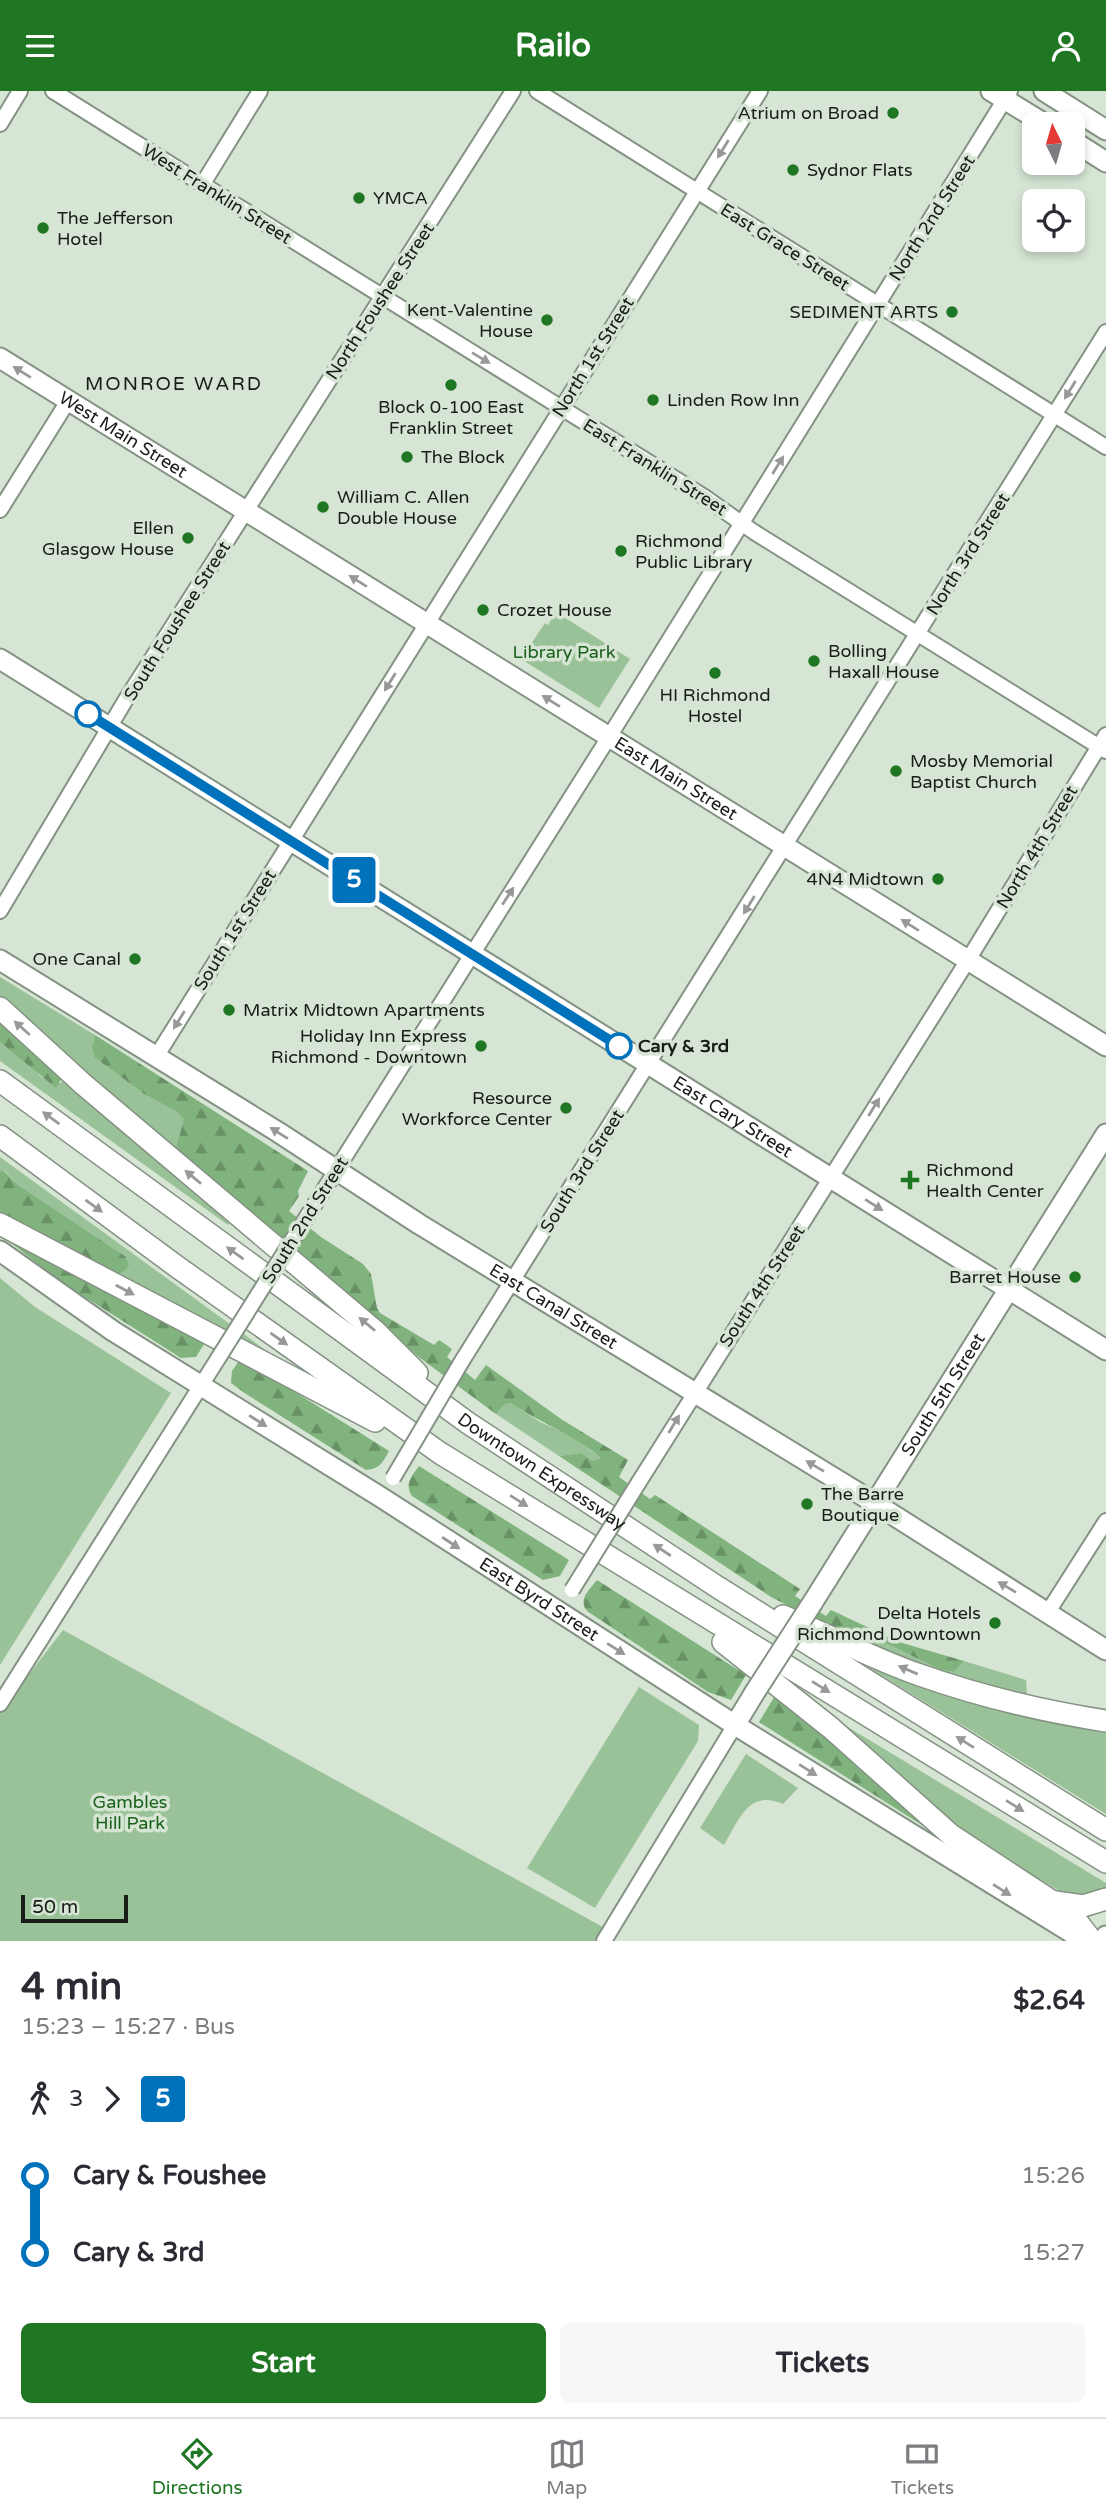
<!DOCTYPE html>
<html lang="en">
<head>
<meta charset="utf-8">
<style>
	:root { --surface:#fff; --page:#f7f7f7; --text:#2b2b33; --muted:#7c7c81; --line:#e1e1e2; --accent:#207723 }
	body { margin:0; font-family:"Varela Round",sans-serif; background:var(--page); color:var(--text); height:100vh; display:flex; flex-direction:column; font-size:26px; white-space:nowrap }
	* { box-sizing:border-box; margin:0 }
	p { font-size:23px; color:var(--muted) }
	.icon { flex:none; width:38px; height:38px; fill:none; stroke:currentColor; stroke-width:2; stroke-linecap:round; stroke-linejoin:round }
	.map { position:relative; height:1850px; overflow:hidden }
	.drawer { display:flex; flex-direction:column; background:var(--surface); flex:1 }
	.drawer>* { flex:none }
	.badge { padding:0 14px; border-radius:5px; font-size:24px; line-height:46px }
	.needle { width:46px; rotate:355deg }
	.buttons { position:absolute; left:1022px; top:21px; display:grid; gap:14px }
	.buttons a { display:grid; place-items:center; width:63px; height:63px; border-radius:10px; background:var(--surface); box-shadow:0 4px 10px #0003; font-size:35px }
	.scale { position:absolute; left:21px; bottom:18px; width:107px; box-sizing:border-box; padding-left:7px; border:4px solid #181d18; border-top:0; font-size:19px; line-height:24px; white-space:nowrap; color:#181d18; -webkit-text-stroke:5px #d6e5d4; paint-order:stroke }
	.map>.badge { position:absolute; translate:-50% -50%; box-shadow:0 0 0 4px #fff }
	.legs { display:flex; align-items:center; gap:10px; height:77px; padding:0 21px; font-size:23px }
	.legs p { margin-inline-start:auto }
	.head { display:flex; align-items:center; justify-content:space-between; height:119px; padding:0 21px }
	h1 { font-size:38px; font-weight:700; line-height:52px }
	.button { display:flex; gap:14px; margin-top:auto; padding:14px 21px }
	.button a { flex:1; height:80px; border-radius:10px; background:var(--accent); color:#fff; font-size:28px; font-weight:700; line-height:80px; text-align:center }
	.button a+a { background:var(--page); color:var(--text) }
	ul { padding:0 21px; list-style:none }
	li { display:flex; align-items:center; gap:24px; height:77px; font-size:26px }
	li i { display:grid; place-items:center; width:10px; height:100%; margin:0 9px; background:currentColor }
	li i::after { content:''; width:18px; height:18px; margin:-9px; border:5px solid; border-radius:50%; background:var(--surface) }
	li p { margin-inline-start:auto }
	li:first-child i { background:linear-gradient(#0000 50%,currentColor 0) }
	li:last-child i { background:linear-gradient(currentColor 50%,#0000 0) }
	header { display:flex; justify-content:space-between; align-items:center; height:91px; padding:0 21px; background:var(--accent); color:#fff; font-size:32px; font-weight:700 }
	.tab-bar { display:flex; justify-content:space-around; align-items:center; height:98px; border-top:2px solid var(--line); background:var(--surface); font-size:19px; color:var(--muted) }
	.tab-bar a { display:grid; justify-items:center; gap:4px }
	.tab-bar .active { color:var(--accent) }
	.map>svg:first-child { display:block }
	.green { fill:#9ac298 }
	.forest { fill:url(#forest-firs) }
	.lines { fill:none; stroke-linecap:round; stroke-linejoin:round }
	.minor-casing { stroke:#849283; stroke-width:18 }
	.major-casing { stroke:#849283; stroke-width:23 }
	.highway-casing { stroke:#849283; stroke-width:24 }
	.minor { stroke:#fff; stroke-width:14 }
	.major { stroke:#fff; stroke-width:19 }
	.highway { stroke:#fff; stroke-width:21 }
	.minor-bridge-casing { stroke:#849283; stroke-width:18; stroke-linecap:butt }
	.major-bridge-casing { stroke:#849283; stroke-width:23; stroke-linecap:butt }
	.minor-bridge { stroke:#fff; stroke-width:14 }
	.major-bridge { stroke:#fff; stroke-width:19 }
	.oneway { fill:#979997 }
	.line-1-casing { stroke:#fff; stroke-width:16 }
	.line-1 { stroke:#0072bc; stroke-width:10 }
	.poi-dot { fill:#207723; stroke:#d6e5d4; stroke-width:2.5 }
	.stop-1-dot { fill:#fff; stroke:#0072bc; stroke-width:3.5 }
	.labels { text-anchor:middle; stroke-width:7; stroke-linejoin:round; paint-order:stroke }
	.poi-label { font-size:18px; fill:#181d18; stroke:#d6e5d4; text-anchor:start }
	.street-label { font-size:18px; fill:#181d18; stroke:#d6e5d4 }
	.park-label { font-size:18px; fill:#1a611c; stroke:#d6e5d4 }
	.stop-label { font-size:18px; font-weight:bold; fill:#181d18; stroke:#d6e5d4; text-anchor:start }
	.neighbourhood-label { font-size:19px; letter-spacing:2px; fill:#181d18; stroke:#d6e5d4 }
</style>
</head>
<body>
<header><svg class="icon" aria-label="menu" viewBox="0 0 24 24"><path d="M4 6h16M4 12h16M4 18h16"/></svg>Railo<svg class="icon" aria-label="person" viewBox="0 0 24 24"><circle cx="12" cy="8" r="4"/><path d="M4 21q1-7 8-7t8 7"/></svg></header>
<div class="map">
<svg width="1106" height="1850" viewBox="0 0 1106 1850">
	<defs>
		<pattern id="forest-firs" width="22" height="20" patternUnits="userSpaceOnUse" patternTransform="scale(1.75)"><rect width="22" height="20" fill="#80b37d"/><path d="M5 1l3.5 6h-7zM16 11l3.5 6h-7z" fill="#689165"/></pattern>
	</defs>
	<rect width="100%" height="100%" fill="#d6e5d4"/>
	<!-- green -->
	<g class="green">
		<path d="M 556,521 L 630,568 L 599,617 L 521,568 L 545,532 L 548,534 Z"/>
		<path d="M 0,886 L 95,944 L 92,956 L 94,966 L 144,1003 L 177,1021 L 185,1030 L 178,1061 L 0,909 Z"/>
		<path d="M 0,951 L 29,973 L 41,986 L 61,992 L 63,985 L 230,1129 L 228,1134 L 0,970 Z"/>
		<path d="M 0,1066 L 293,1279 L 115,1184 L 125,1165 L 17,1093 L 4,1079 L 0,1080 Z"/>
		<path d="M 0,1187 L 35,1216 L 171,1302 L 0,1574 Z"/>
		<path d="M 511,1312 L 540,1331 L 570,1344 L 601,1367 L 593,1370 L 581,1362 L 559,1365 L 496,1323 L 504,1314 Z"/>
		<path d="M 63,1539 L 610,1840 L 604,1850 L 0,1850 L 0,1621 Z"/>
		<path d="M 863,1541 L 941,1579 L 954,1581 L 964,1570 L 1026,1589 L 1027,1604 L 954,1586 L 851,1547 L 853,1542 Z"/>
		<path d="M 831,1553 L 1106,1639 L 1106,1723 Z"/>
		<path d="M 639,1596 L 699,1634 L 698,1650 L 595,1817 L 527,1777 Z"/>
		<path d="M 823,1621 L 1106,1792 L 1106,1798 L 1091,1806 L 1065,1803 L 960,1742 Z"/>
		<path d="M 746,1663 L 798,1697 L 783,1713 C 748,1698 739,1729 724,1754 L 700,1737 Z"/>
	</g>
	<!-- forest -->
	<g class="forest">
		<path d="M 0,926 L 63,985 L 56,997 L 0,951 Z"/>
		<path d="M 95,944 L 308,1080 L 298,1100 L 299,1105 L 289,1120 L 321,1146 L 363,1173 L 371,1183 L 377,1217 L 380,1222 L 434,1254 L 439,1249 L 452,1258 L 447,1266 L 475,1289 L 486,1274 L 561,1328 L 628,1369 L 619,1386 L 650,1408 L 655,1404 L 800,1498 L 795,1505 L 826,1525 L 831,1519 L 899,1551 L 964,1570 L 954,1581 L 941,1579 L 863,1541 L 853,1542 L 851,1547 L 771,1506 L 559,1365 L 581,1362 L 593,1370 L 601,1367 C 573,1343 540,1332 511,1312 L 504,1314 L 496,1323 L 416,1264 L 347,1203 L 178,1061 L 177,1053 L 184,1029 L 177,1021 L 144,1003 L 94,966 L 92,956 Z"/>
		<path d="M 3,1079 L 17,1093 L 125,1165 L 129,1174 L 125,1180 L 115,1184 L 0,1122 L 0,1080 Z"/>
		<path d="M 0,1143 L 206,1250 L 196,1266 L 181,1267 L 58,1189 Z"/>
		<path d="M 241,1267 L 389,1360 C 383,1371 380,1378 366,1379 L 243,1301 L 231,1292 L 232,1280 Z"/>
		<path d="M 419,1375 L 569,1469 L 560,1485 L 543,1489 L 412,1405 C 404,1393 412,1385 419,1375 Z"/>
		<path d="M 597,1489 L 746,1584 L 731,1609 L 708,1601 L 587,1520 C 578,1508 589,1499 597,1489 Z"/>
		<path d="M 776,1603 L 893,1707 L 944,1748 L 759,1631 Z"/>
	</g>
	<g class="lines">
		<defs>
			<g id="minor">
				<path d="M 53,0 L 706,407 L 754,441 L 1106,660"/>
				<path d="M 537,0 L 1106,356"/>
				<path d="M 0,33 L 20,0"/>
				<path d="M 202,94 L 260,0"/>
				<path d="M 0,419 L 68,310"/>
				<path d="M 0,820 L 125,610 L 513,0"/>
				<path d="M 156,966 L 760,0"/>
				<path d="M 308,1124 L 609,646 L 1010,0"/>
				<path d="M 462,1270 L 1106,241"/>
				<path d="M 639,1391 L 968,869 L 1106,644"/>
				<path d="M 1048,1521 L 1106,1430"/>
				<path d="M 0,1613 L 219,1266"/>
				<path d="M 604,1850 L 735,1634"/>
			</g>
			<g id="major">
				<path d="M 991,0 L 1045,33"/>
				<path d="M 1044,0 L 1106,39"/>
				<path d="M 1073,50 L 1106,71"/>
				<path id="s1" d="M 0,267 L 1106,955"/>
				<path id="s2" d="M 0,568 L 1106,1259"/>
				<path id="s3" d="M 0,869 L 278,1041 L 419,1133 L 857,1401 L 1106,1559"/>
				<path id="s4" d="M 0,1160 L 113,1240 L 379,1405 L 735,1634 L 1085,1850"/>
				<path id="s5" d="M 813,1511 L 1106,1043"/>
				<path d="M 735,1634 L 755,1601"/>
				<path d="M 1103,1850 L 1106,1845"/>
			</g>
			<g id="highway">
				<path d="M 0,917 L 83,993 L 375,1240 L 417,1282"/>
				<path id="s6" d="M 0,990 L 468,1332 L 719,1497 L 1106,1739"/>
				<path d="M 0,1045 L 176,1175 L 440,1362 L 1106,1771"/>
				<path d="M 0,1133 L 375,1330"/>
				<path d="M 783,1525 C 828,1544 872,1567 917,1583 C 979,1605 1041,1620 1106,1630"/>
				<path d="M 723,1551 L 831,1637 L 951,1744 L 1053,1811 L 1079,1833 L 1092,1850"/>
				<path d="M 1055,1811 L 1083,1815 L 1106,1808"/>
			</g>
		</defs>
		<!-- minor casing -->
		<use href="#minor" class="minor-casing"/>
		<!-- major casing -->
		<use href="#major" class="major-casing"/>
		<!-- highway casing -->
		<use href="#highway" class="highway-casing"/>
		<!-- minor -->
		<use href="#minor" class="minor"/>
		<!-- major -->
		<use href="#major" class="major"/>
		<!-- highway -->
		<use href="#highway" class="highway"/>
		<defs>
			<g id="minor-bridge">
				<path d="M 219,1266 L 308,1124"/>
				<path d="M 393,1387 L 462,1270"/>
				<path d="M 572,1499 L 639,1391"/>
			</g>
			<path id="major-bridge" d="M 755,1601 L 813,1511"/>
		</defs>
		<!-- minor-bridge casing -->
		<use href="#minor-bridge" class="minor-bridge-casing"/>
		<!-- major-bridge casing -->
		<use href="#major-bridge" class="major-bridge-casing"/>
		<!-- minor-bridge -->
		<use href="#minor-bridge" class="minor-bridge"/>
		<!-- major-bridge -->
		<use href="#major-bridge" class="major-bridge"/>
	</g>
	<!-- one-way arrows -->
	<defs><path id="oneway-solid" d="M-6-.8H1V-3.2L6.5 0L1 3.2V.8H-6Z" transform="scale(1.75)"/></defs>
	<g class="oneway">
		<use href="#oneway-solid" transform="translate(723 58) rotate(122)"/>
		<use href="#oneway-solid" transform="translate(481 267) rotate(31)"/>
		<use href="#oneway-solid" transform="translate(22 281) rotate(-148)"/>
		<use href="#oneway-solid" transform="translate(1070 299) rotate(122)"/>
		<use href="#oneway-solid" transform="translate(778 374) rotate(-58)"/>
		<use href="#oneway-solid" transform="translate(358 490) rotate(-148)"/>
		<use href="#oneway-solid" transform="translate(390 591) rotate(122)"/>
		<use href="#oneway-solid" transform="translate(551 610) rotate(-148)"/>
		<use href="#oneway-solid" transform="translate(508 805) rotate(-57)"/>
		<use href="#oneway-solid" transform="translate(749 814) rotate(122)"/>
		<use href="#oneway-solid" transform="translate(910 834) rotate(-148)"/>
		<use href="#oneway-solid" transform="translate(179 929) rotate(122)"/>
		<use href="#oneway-solid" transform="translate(22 937) rotate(-138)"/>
		<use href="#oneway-solid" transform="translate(874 1016) rotate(-58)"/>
		<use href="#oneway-solid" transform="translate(51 1027) rotate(-144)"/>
		<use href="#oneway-solid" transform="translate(279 1042) rotate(-148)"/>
		<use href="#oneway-solid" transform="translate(193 1086) rotate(-140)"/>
		<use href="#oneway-solid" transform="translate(874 1114) rotate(32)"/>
		<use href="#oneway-solid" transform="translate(94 1115) rotate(36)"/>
		<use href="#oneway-solid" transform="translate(235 1162) rotate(-144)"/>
		<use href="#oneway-solid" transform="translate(125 1199) rotate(28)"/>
		<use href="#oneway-solid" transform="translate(367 1233) rotate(-140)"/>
		<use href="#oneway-solid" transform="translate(279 1248) rotate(35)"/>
		<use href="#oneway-solid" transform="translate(258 1330) rotate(32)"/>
		<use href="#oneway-solid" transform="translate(674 1333) rotate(-59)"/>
		<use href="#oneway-solid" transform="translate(815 1375) rotate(-149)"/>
		<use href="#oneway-solid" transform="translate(519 1410) rotate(32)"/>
		<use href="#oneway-solid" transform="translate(451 1452) rotate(33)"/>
		<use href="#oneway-solid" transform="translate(662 1459) rotate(-147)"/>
		<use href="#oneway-solid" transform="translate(1007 1496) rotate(-149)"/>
		<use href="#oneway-solid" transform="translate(616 1558) rotate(32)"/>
		<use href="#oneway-solid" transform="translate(908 1579) rotate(-157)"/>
		<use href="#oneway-solid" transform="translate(821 1596) rotate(32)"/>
		<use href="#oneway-solid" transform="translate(965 1651) rotate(-148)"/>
		<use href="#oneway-solid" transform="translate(808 1679) rotate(32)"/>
		<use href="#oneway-solid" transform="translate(1015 1715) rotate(32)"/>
		<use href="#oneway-solid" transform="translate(1002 1799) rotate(32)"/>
	</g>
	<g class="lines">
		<defs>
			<path id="line-1" d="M 88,623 L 619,955"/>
		</defs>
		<!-- line-1 casing -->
		<use href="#line-1" class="line-1-casing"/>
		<!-- line-1 -->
		<use href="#line-1" class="line-1"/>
	</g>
	<!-- markers -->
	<g class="poi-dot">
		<circle cx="893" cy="22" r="7"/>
		<circle cx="793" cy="79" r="7"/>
		<circle cx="359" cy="107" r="7"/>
		<circle cx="43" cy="137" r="7"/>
		<circle cx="952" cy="221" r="7"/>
		<circle cx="547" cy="229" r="7"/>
		<circle cx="451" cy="294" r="7"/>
		<circle cx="653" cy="309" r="7"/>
		<circle cx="407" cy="366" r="7"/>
		<circle cx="323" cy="416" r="7"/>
		<circle cx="188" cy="447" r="7"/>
		<circle cx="621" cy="460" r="7"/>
		<circle cx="483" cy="519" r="7"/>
		<circle cx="814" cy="570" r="7"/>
		<circle cx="715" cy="582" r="7"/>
		<circle cx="896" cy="680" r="7"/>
		<circle cx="938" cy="788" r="7"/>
		<circle cx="135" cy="868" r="7"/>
		<circle cx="229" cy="919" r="7"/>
		<circle cx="481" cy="955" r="7"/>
		<circle cx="566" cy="1017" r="7"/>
		<path d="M906.5 1078.5h7v7h7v7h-7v7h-7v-7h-7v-7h7z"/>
		<circle cx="1075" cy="1186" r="7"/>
		<circle cx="807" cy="1413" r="7"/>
		<circle cx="995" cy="1532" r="7"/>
	</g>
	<g class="stop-1-dot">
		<circle cx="88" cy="623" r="12"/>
		<circle cx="619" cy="955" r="12"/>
	</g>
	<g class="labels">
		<!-- poi labels -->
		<g class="poi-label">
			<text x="879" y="28" text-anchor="end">Atrium on Broad</text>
			<text x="807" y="85">Sydnor Flats</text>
			<text x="373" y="113">YMCA</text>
			<text x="57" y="133">The Jefferson<tspan x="57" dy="21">Hotel</tspan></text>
			<text x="533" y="225" text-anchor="end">Kent-Valentine<tspan x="533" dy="21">House</tspan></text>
			<text x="938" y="227" text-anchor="end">SEDIMENT ARTS</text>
			<text x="667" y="315">Linden Row Inn</text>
			<text x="451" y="322" text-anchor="middle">Block 0-100 East<tspan x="451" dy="21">Franklin Street</tspan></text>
			<text x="421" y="372">The Block</text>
			<text x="337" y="412">William C. Allen<tspan x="337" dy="21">Double House</tspan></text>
			<text x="174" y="443" text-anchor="end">Ellen<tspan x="174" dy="21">Glasgow House</tspan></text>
			<text x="635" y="456">Richmond<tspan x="635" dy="21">Public Library</tspan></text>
			<text x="497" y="525">Crozet House</text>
			<text x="828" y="566">Bolling<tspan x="828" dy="21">Haxall House</tspan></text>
			<text x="715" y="610" text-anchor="middle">HI Richmond<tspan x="715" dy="21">Hostel</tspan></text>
			<text x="910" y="676">Mosby Memorial<tspan x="910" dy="21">Baptist Church</tspan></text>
			<text x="924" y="794" text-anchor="end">4N4 Midtown</text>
			<text x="121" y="874" text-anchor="end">One Canal</text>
			<text x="243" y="925">Matrix Midtown Apartments</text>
			<text x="467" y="951" text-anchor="end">Holiday Inn Express<tspan x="467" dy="21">Richmond - Downtown</tspan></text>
			<text x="552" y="1013" text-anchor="end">Resource<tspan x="552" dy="21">Workforce Center</tspan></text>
			<text x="926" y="1085">Richmond<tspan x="926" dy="21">Health Center</tspan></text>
			<text x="1061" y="1192" text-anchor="end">Barret House</text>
			<text x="821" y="1409">The Barre<tspan x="821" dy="21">Boutique</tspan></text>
			<text x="981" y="1528" text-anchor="end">Delta Hotels<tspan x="981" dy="21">Richmond Downtown</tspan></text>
		</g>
		<!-- street labels -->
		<g class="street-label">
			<text transform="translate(217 103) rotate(32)" y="6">West Franklin Street</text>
			<text transform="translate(932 127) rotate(-58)" y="6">North 2nd Street</text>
			<text transform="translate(785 156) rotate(32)" y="6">East Grace Street</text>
			<text transform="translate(380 210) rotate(-57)" y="6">North Foushee Street</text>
			<text transform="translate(593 266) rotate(-58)" y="6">North 1st Street</text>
			<text dy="6" stroke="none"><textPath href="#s1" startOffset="145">West Main Street</textPath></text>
			<text transform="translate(655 376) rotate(32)" y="6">East Franklin Street</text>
			<text transform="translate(968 463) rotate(-58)" y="6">North 3rd Street</text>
			<text transform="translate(177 530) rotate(-58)" y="6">South Foushee Street</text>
			<text dy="6" stroke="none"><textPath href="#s1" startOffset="796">East Main Street</textPath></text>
			<text transform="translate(1037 756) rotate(-59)" y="6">North 4th Street</text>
			<text transform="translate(235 839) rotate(-58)" y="6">South 1st Street</text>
			<text dy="6" stroke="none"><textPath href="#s2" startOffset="864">East Cary Street</textPath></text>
			<text transform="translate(582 1080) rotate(-58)" y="6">South 3rd Street</text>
			<text transform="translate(305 1129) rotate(-58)" y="6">South 2nd Street</text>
			<text transform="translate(762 1195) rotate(-57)" y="6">South 4th Street</text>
			<text dy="6" stroke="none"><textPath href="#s3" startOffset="653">East Canal Street</textPath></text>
			<text dy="6" stroke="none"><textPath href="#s5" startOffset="245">South 5th Street</textPath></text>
			<text dy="6" stroke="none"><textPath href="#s6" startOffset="668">Downtown Expressway</textPath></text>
			<text dy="6" stroke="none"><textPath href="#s4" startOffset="642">East Byrd Street</textPath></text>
		</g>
		<!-- park labels -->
		<g class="park-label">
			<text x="564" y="567">Library Park</text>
			<text x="130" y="1717">Gambles<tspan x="130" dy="21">Hill Park</tspan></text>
		</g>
		<!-- stop labels -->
		<g class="stop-label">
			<text x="638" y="961">Cary &amp; 3rd</text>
		</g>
		<!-- neighbourhood labels -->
		<g class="neighbourhood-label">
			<text x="174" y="299">MONROE WARD</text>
		</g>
	</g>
</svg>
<div class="buttons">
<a><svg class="needle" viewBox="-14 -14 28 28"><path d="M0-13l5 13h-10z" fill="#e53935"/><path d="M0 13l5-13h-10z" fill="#7c7c81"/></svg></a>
<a><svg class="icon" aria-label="locate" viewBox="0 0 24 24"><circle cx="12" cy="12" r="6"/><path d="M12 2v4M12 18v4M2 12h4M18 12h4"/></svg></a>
</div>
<div class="scale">50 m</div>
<b class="badge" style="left:354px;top:789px;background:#0072bc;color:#fff">5</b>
</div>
<section class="drawer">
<div class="head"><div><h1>4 min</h1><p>15:23 – 15:27 · Bus</p></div><b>$2.64</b></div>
<div class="legs"><svg class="icon" aria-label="walk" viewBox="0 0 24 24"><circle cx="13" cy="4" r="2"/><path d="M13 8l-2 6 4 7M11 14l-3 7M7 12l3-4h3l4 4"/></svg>3<svg class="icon" aria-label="forward" viewBox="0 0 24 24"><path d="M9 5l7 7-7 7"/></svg><b class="badge" style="background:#0072bc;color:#fff">5</b></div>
<ul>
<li><i style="color:#0072bc"></i><b>Cary &amp; Foushee</b><p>15:26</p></li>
<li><i style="color:#0072bc"></i><b>Cary &amp; 3rd</b><p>15:27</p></li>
</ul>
<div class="button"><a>Start</a><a>Tickets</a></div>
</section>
<nav class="tab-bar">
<a class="active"><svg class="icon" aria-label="directions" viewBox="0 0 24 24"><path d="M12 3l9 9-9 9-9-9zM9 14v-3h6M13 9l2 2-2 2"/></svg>Directions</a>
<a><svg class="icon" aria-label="map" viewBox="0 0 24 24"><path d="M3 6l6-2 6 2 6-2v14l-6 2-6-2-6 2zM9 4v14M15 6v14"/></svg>Map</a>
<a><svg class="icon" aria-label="tickets" viewBox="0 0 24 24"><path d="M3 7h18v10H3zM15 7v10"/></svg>Tickets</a>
</nav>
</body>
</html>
